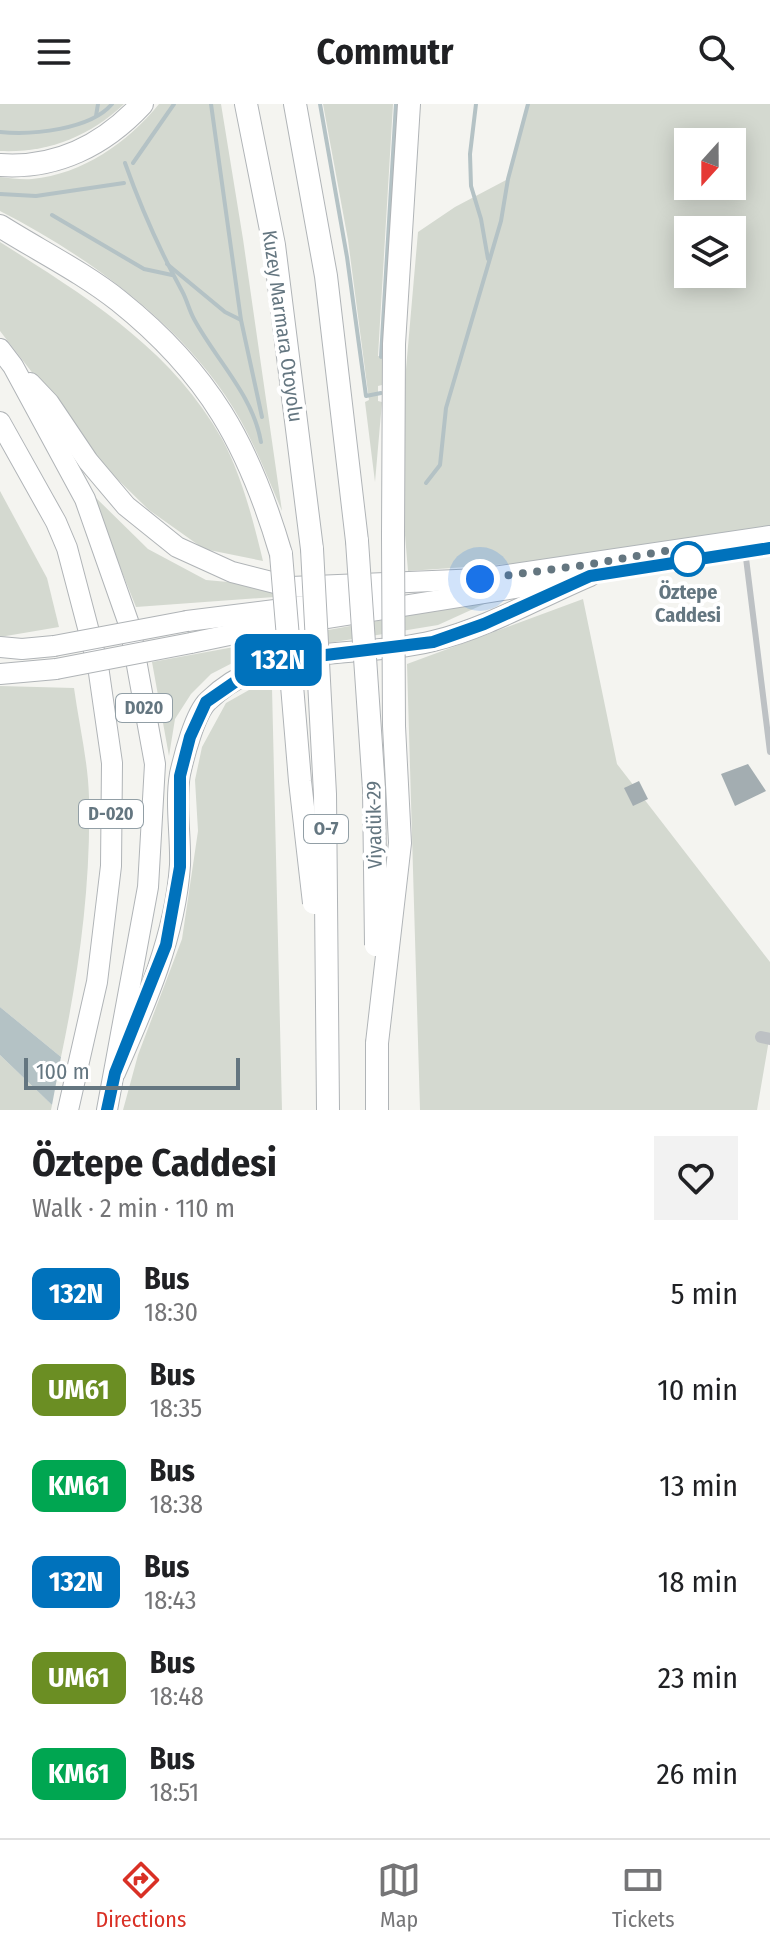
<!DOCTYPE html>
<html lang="en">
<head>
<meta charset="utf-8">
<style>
	:root { --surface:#fff; --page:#f2f2f2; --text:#202124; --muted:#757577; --line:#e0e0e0; --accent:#d93025 }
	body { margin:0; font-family:"Fira Sans Condensed",sans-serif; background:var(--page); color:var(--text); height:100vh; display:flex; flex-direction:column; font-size:30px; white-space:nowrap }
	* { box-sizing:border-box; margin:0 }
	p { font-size:26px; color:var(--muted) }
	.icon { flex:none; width:44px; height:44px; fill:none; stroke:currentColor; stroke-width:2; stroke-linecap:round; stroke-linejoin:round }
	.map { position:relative; height:1006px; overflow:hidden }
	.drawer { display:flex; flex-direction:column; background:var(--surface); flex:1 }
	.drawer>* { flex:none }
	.badge { padding:0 16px; border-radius:12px; font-size:28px; line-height:52px }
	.needle { width:52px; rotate:201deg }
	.buttons { position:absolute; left:674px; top:24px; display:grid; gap:16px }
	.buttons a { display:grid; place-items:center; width:72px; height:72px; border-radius:0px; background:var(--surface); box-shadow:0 4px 20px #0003; font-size:40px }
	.scale { position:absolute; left:24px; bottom:20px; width:216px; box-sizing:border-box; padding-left:8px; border:4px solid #647680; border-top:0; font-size:22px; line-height:28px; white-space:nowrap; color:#647680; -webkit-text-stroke:6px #fff; paint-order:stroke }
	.you { position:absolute; width:40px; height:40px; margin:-20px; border:6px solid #fff; border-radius:50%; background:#1a73e8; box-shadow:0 0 0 12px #1a73e833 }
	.map>.badge { position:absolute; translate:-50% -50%; box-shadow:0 0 0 4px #fff }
	.round { display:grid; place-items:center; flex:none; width:84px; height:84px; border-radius:0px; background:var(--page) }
	.summary { display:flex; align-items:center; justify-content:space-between; height:136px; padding:0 32px }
	h1 { font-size:38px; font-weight:700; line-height:60px }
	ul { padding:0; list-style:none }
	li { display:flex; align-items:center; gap:24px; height:96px; padding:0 32px }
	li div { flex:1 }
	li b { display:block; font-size:30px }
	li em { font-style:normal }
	li .badge { min-width:88px; font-weight:700; text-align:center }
	header { display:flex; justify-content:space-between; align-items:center; height:104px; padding:0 32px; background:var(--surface); font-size:36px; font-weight:700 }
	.tabs { display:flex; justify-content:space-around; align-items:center; height:112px; border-top:2px solid var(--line); background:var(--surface); font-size:22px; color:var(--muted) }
	.tabs a { display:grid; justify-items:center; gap:4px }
	.tabs .active { color:var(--accent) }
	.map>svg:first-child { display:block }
	.green { fill:#d4d9d0; fill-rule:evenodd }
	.water { fill:#b4c2c5 }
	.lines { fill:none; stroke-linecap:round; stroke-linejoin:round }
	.stream { stroke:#b4c2c5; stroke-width:4 }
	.building { fill:#a3adb1 }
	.primary-casing { stroke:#b0b5b8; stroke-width:22 }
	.trunk-casing { stroke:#b0b4b7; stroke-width:22 }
	.motorway-casing { stroke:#b0b4b7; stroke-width:24 }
	.service { stroke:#bdc1c4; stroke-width:6 }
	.minor { stroke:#bdc1c4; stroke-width:12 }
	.primary { stroke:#fff; stroke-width:20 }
	.trunk { stroke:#fff; stroke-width:20 }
	.motorway { stroke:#fff; stroke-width:22 }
	.trunk-bridge-casing { stroke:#b0b4b7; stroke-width:22; stroke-linecap:butt }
	.motorway-bridge-casing { stroke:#b0b4b7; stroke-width:24; stroke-linecap:butt }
	.trunk-bridge { stroke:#fff; stroke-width:20 }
	.motorway-bridge { stroke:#fff; stroke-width:22 }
	.line-casing { stroke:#fff; stroke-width:18 }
	.line { stroke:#0072bc; stroke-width:12 }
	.walk { stroke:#647680; stroke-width:8; stroke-dasharray:0 14.4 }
	.stop-dot { fill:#fff; stroke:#0072bc; stroke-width:4 }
	.labels { text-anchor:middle; stroke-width:8; stroke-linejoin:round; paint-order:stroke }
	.shield { fill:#fff; stroke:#929fa6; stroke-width:2 }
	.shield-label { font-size:18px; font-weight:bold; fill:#647680 }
	.street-label { font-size:20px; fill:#647680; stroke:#fff }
	.stop-label { font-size:20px; font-weight:bold; fill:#647680; stroke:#fff }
</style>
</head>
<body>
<header><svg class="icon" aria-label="menu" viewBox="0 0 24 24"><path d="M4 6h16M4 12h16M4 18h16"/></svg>Commutr<svg class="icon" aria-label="search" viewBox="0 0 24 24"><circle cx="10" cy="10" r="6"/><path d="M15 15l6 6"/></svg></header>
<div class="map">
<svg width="770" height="1006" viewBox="0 0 770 1006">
	<rect width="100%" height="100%" fill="#f4f4f0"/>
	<!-- green -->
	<g class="green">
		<path d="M 0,0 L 124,0 C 89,33 48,49 0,47 Z"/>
		<path d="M 159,0 L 221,0 L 243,135 L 282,407 C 269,376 257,346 241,317 C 191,226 90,153 0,107 L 0,73 C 10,74 22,76 32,75 C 83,70 127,39 159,0 Z"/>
		<path d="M 323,0 L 393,0 L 378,252 L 383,253 L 382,281 L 378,282 L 378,297 L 382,298 L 375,378 L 365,298 L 369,296 L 348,136 Z"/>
		<path d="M 528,0 L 770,0 L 770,423 L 539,458 L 408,467 L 402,395 L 404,288 L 418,128 L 455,103 L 508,75 ZM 688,38 L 732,38 L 732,82 L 688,82 ZM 688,126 L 732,126 L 732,170 L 688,170 Z"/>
		<path d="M 0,138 C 85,192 171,244 222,335 C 242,372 253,416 263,457 L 204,445 L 149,406 L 106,364 L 0,227 Z"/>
		<path d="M 0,387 L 47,474 L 59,523 L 0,533 Z"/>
		<path d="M 90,388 L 148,445 L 206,476 L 343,488 L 136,503 Z"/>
		<path d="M 583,495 L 617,660 L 770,858 L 770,930 L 757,1006 L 420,1006 L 407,560 Z"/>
		<path d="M 493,496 L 438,521 L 244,553 L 211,570 L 191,590 L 175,615 L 169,652 L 152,558 Z"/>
		<path d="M 0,582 L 74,584 C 79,620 88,657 89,693 C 91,781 79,868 61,953 L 0,903 Z"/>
		<path d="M 272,584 L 282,1006 L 123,1006 L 138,951 L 182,835 L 198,727 L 195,676 L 202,643 L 226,599 L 249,586 Z"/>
		<path d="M 0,951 L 52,1001 L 51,1006 L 0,1006 Z"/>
	</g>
	<!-- water -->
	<path class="water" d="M 0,903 L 61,953 L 52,1001 L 0,951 Z"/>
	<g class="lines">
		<!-- stream -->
		<g class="stream">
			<path d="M 211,0 L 241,216 L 262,313"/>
			<path d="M 320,0 L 347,153 L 366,292 L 381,289"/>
			<path d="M 476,0 L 470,50 L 471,82 L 481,115 L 488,155"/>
			<path d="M 96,12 L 98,0"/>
			<path d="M 0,28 C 32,31 90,26 112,0"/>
			<path d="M 125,59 C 141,104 159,145 182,187 C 187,196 189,206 194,215 C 216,256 253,291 261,338"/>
			<path d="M 133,59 L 174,0"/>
			<path d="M 0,90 L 36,92 L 124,79"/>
			<path d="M 52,111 L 144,165 L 172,171"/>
			<path d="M 167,160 L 225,208 L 241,216"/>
			<path d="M 381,253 L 396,0"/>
			<path d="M 426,379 L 440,361 L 446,304 L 501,117 L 508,75 L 528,0"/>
		</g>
	</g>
	<!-- building -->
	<g class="building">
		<path d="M 748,660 L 766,687 L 735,702 L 721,670 Z"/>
		<path d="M 639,677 L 648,695 L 633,702 L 624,684 Z"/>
	</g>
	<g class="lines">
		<defs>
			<path id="primary" d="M 480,475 L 770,432"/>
			<g id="trunk">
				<path d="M 0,245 L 13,262 L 85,395 L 130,523 L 155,660 L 148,783 L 107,1006"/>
				<path d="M 30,279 L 49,299 L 88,357 L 126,402 L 177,443 L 232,468 L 291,483 L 480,475"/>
				<path d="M 0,318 L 56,418 L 67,444 L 98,562 L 112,659 L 111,762 L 97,878 L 68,1006"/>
				<path d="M 187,517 L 378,493"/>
				<path d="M 191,539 L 253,526 L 559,477"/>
				<path d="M 0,543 L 22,545 L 54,542"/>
				<path d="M 0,570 L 56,565"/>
				<path d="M 115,969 C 144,903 175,835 180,761 C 181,732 175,699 180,670 C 184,652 195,609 208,597 C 270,536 357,556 433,537 C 485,525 540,493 590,472"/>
			</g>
			<g id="motorway">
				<path d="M 246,0 L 274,141 L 312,445"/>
				<path d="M 295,0 L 326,172 L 357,437"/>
				<path d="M 0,61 C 56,65 104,41 142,0"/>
				<path d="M 0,122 C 38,146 84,169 119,197 C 209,269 249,341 281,450"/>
				<path d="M 393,432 L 394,240 L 409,0"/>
				<path d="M 377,1006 L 377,939"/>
			</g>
		</defs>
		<!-- primary casing -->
		<use href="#primary" class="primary-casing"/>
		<!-- trunk casing -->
		<use href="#trunk" class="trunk-casing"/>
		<!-- motorway casing -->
		<use href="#motorway" class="motorway-casing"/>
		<!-- service -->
		<path class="service" d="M 745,446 L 770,648"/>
		<!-- minor -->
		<path class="minor" d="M 761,933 L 770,935"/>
		<!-- primary -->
		<use href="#primary" class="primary"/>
		<!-- trunk -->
		<use href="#trunk" class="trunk"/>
		<!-- motorway -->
		<use href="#motorway" class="motorway"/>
		<defs>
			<g id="trunk-bridge">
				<path d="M 54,542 L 187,517"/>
				<path d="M 56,565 L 191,539"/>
			</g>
			<g id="motorway-bridge">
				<path d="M 357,437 L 374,685 L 376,841"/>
				<path d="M 312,445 L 325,690 L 328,1006"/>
				<path d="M 281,450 L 300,677 L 314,799"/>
				<path d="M 377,939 L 400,739 L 394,622 L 393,432"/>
			</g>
		</defs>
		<!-- trunk-bridge casing -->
		<use href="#trunk-bridge" class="trunk-bridge-casing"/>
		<!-- motorway-bridge casing -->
		<use href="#motorway-bridge" class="motorway-bridge-casing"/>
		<!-- trunk-bridge -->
		<use href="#trunk-bridge" class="trunk-bridge"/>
		<!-- motorway-bridge -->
		<use href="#motorway-bridge" class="motorway-bridge"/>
	</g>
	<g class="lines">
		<defs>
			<path id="line" d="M 107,1006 L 115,969 L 166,841 L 180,763 L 180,672 L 190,633 L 206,598 L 245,571 L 276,557 L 433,538 L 484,520 L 590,472 L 770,444"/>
		</defs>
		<!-- line casing -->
		<use href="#line" class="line-casing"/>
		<!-- line -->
		<use href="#line" class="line"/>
		<!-- walk -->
		<path class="walk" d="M 480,475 L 585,461 L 694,442 L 688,455"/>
	</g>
	<!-- markers -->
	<circle class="stop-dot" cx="688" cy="455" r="16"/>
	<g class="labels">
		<!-- shield labels -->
		<g class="shield">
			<rect x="116" y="590" width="56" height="28" rx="6"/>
			<rect x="79" y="696" width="64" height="28" rx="6"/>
			<rect x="304" y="711" width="44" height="28" rx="6"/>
		</g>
		<g class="shield-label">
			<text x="144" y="610">D020</text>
			<text x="111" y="716">D-020</text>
			<text x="326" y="731">O-7</text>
		</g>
		<!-- street labels -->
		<g class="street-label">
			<text transform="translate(283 222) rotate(82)" y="7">Kuzey Marmara Otoyolu</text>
			<text transform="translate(374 721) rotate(-91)" y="7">Viyadük-29</text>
		</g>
		<!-- stop labels -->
		<g class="stop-label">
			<text x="688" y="495">Öztepe<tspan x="688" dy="23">Caddesi</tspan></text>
		</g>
	</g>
</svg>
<div class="buttons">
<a><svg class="needle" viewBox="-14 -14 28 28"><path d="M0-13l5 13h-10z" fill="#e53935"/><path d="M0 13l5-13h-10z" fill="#757577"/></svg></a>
<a><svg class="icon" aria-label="layers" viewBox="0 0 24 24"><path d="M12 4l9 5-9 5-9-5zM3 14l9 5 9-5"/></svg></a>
</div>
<div class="scale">100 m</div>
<div class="you" style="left:480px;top:475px"></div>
<b class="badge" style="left:278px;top:556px;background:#0072bc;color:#fff">132N</b>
</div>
<section class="drawer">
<div class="summary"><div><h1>Öztepe Caddesi</h1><p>Walk · 2 min · 110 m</p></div><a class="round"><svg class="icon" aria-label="heart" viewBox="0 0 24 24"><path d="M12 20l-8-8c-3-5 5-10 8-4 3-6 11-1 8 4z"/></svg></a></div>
<ul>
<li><span class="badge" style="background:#0072bc;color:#fff">132N</span><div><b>Bus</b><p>18:30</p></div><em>5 min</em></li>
<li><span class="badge" style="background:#6b8e23;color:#fff">UM61</span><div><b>Bus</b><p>18:35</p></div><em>10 min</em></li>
<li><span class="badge" style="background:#00a651;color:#fff">KM61</span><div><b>Bus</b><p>18:38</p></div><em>13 min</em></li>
<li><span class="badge" style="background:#0072bc;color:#fff">132N</span><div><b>Bus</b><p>18:43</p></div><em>18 min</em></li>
<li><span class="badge" style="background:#6b8e23;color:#fff">UM61</span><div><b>Bus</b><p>18:48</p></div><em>23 min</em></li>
<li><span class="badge" style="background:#00a651;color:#fff">KM61</span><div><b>Bus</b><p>18:51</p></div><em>26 min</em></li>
</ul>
</section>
<nav class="tabs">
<a class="active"><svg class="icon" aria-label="directions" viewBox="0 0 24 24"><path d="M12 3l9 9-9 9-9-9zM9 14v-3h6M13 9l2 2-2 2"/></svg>Directions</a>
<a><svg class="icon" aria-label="map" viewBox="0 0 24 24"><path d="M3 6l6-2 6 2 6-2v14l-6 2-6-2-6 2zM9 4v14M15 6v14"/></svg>Map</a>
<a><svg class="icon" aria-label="tickets" viewBox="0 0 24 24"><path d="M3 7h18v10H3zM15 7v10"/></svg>Tickets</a>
</nav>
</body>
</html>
